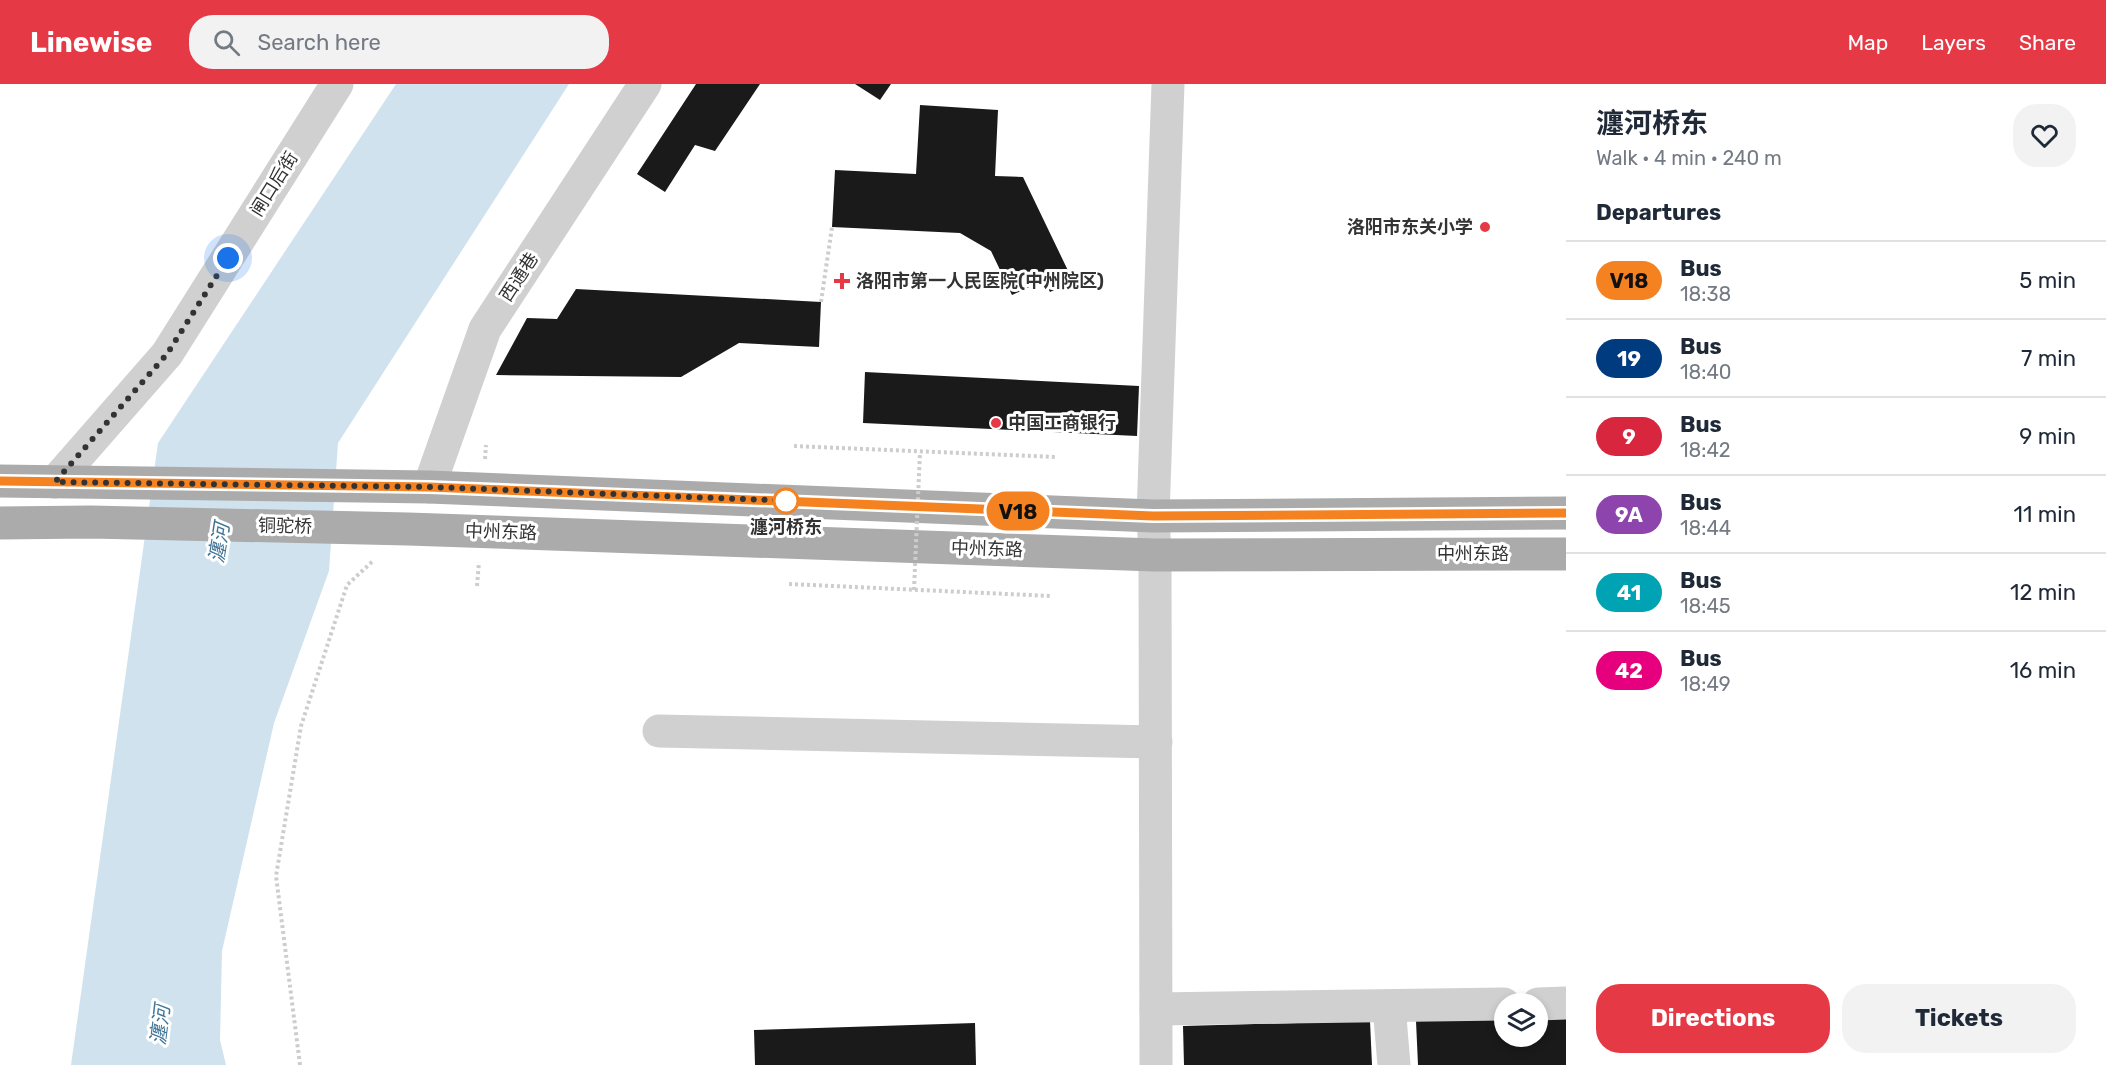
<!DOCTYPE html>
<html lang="en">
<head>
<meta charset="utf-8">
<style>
	:root { --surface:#fff; --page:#f2f2f3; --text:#1f2937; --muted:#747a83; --line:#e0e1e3; --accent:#e63946 }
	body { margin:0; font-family:Rubik,"Noto Sans SC",sans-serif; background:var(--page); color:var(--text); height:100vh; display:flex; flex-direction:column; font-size:22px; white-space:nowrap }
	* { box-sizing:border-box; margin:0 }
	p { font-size:20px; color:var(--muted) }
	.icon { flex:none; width:33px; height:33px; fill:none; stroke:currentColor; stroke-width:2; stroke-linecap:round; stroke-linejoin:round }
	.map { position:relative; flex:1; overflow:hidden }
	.details { display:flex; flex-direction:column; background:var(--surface); width:540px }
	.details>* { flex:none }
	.badge { padding:0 12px; border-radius:20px; font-size:21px; line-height:39px }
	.controls { position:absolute; left:1494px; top:909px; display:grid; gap:12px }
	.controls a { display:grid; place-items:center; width:54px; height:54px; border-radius:50%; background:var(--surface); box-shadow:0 3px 9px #0003; font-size:30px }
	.you { position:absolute; width:30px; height:30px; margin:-15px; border:4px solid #fff; border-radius:50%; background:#1a73e8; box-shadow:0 0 0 9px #1a73e833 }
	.map>.badge { position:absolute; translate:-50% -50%; box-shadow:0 0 0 3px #fff }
	h2 { padding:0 30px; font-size:22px; line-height:54px }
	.round { display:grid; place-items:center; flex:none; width:63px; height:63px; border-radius:24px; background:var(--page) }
	.head { display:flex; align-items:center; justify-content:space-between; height:102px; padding:0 30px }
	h1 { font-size:28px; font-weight:700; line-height:45px }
	.action { display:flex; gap:12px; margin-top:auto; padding:12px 30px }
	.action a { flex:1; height:69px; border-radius:24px; background:var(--accent); color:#fff; font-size:24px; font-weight:700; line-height:69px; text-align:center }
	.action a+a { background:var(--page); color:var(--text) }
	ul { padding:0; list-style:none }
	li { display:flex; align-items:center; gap:18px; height:78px; padding:0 30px; border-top:2px solid var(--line) }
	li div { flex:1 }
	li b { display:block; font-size:22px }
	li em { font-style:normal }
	li .badge { min-width:66px; font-weight:700; text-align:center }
	header { display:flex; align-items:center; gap:36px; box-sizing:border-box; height:84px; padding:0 30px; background:var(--accent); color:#fff }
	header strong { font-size:28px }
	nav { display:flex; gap:33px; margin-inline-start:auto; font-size:21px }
	.search { width:420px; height:54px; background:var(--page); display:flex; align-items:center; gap:15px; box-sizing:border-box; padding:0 21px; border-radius:24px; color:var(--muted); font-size:22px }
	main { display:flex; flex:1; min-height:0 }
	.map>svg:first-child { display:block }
	.water { fill:#cfe2ee }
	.building { fill:#1a1a1a }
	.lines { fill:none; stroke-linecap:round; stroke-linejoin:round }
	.path { stroke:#cdcdcd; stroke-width:4; stroke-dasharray:3 3; stroke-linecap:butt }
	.minor { stroke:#d0d0d0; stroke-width:33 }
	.major { stroke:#ababab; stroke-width:33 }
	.path-bridge { stroke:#cdcdcd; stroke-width:4; stroke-dasharray:3 3; stroke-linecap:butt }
	.line-casing { stroke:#fff; stroke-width:14 }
	.line { stroke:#f58220; stroke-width:9 }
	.walk { stroke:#333; stroke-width:6; stroke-dasharray:0 10.8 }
	.poi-dot { fill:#e63946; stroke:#fff; stroke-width:2 }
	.stop-dot { fill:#fff; stroke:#f58220; stroke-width:3 }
	.labels { text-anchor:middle; stroke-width:6; stroke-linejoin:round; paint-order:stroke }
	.street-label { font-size:18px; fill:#333; stroke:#fff }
	.poi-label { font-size:18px; font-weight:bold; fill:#333; stroke:#fff; text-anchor:start }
	.stop-label { font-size:18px; font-weight:bold; fill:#333; stroke:#fff }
	.water-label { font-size:20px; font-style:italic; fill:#3f7597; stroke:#fff }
</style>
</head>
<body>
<header>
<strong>Linewise</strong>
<div class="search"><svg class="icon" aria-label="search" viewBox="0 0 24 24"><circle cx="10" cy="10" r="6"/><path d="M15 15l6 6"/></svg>Search here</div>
<nav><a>Map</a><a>Layers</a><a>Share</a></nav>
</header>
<main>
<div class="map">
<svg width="1566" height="981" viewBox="0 0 1566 981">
	<rect width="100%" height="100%" fill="#fff"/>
	<!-- water -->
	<path class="water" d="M 396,0 L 569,0 L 338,359 L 329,487 L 274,639 L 222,867 L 220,956 L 226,981 L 71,981 L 158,359 Z"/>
	<!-- building -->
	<g class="building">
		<path d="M 696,0 L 760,0 L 715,67 L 695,61 L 665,108 L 637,90 Z"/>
		<path d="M 855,0 L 891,0 L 880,16 Z"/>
		<path d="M 920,21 L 998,26 L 995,92 L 1023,93 L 1073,197 L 1050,208 L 1044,196 L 1012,211 L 991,167 L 960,149 L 832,143 L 835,86 L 916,90 Z"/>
		<path d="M 576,205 L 821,218 L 819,263 L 739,259 L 681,293 L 496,291 L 527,234 L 557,235 Z"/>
		<path d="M 865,288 L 1139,302 L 1137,352 L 863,339 Z"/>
		<path d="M 1566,933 L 1566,981 L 1418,981 L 1416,937 L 1504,934 L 1504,952 L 1538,952 L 1538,934 Z"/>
		<path d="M 1370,937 L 1372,981 L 1184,981 L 1183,942 Z"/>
		<path d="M 975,939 L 976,981 L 755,981 L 754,946 Z"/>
	</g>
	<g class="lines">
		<!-- path -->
		<g class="path">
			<path d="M 821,218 L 832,143"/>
			<path d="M 794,362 L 1056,373"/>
			<path d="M 485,375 L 486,361"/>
			<path d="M 789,500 L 1051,512"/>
			<path d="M 477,502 L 479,478"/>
			<path d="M 300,981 L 276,792 L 301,642 L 347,501 L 374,476"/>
		</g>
		<!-- minor -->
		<g class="minor">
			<path d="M 55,398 L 167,270 L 337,0"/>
			<path d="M 429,403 L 485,245 L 645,0"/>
			<path d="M 659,647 L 1156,658"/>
			<path d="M 1538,920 L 1566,919"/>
			<path d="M 1389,922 L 1394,981"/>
			<path d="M 1156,925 L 1504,920"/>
			<path d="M 1156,981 L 1155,471 L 1153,432 L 1168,0"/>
		</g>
		<!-- major -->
		<g class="major">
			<path d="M 0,397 L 429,403 L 1153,432 L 1566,429"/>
			<path d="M 0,439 L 91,438 L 408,445 L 1155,471 L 1566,470"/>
		</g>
		<!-- path-bridge -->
		<path class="path-bridge" d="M 914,506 L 920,368"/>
	</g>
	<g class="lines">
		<defs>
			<path id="line" d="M 0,397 L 429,403 L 1153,432 L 1566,429"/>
		</defs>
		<!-- line casing -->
		<use href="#line" class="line-casing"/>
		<!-- line -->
		<use href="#line" class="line"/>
		<!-- walk -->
		<path class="walk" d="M 228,174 L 167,270 L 55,398 L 429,403 L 794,417 L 786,417"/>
	</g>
	<!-- markers -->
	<g class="poi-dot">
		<circle cx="1485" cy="143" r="6"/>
		<path d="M839 188h6v6h6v6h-6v6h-6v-6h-6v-6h6z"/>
		<circle cx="996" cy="339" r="6"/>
	</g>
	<circle class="stop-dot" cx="786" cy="417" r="12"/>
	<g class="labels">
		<!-- street labels -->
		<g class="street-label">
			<text transform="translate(274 100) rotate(-58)" y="6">闸口后街</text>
			<text transform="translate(519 193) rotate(-57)" y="6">西通巷</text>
			<text transform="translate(285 442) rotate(1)" y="6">铜驼桥</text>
			<text transform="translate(501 448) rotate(2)" y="6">中州东路</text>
			<text transform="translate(987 465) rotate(2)" y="6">中州东路</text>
			<text x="1473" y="476">中州东路</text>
		</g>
		<!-- poi labels -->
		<g class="poi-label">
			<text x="1473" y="149" text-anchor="end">洛阳市东关小学</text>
			<text x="856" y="203">洛阳市第一人民医院(中州院区)</text>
			<text x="1008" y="345">中国工商银行</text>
		</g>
		<!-- stop labels -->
		<g class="stop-label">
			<text x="786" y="449">瀍河桥东</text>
		</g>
		<!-- water labels -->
		<g class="water-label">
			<text transform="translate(219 459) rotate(-81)" y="7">瀍河</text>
			<text transform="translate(160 941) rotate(-83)" y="7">瀍河</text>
		</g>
	</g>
</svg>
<div class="controls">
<a><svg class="icon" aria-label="layers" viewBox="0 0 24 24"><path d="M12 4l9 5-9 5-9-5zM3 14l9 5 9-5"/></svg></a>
</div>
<div class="you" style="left:228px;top:174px"></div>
<b class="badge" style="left:1018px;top:427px;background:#f58220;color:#111">V18</b>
</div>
<section class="details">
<div class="head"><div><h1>瀍河桥东</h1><p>Walk · 4 min · 240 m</p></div><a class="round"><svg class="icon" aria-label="heart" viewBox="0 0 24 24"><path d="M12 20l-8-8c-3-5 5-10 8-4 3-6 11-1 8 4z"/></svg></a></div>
<h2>Departures</h2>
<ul>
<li><span class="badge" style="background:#f58220;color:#111">V18</span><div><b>Bus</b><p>18:38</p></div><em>5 min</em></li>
<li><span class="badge" style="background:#003b80;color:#fff">19</span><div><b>Bus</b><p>18:40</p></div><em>7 min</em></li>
<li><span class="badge" style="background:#d7263d;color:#fff">9</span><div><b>Bus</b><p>18:42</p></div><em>9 min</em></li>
<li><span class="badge" style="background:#8e44ad;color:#fff">9A</span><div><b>Bus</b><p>18:44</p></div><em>11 min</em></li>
<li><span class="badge" style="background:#00a3b4;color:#fff">41</span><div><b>Bus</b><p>18:45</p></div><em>12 min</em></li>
<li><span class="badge" style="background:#e6007e;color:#fff">42</span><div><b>Bus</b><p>18:49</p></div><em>16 min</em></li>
</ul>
<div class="action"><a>Directions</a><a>Tickets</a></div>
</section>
</main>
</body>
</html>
